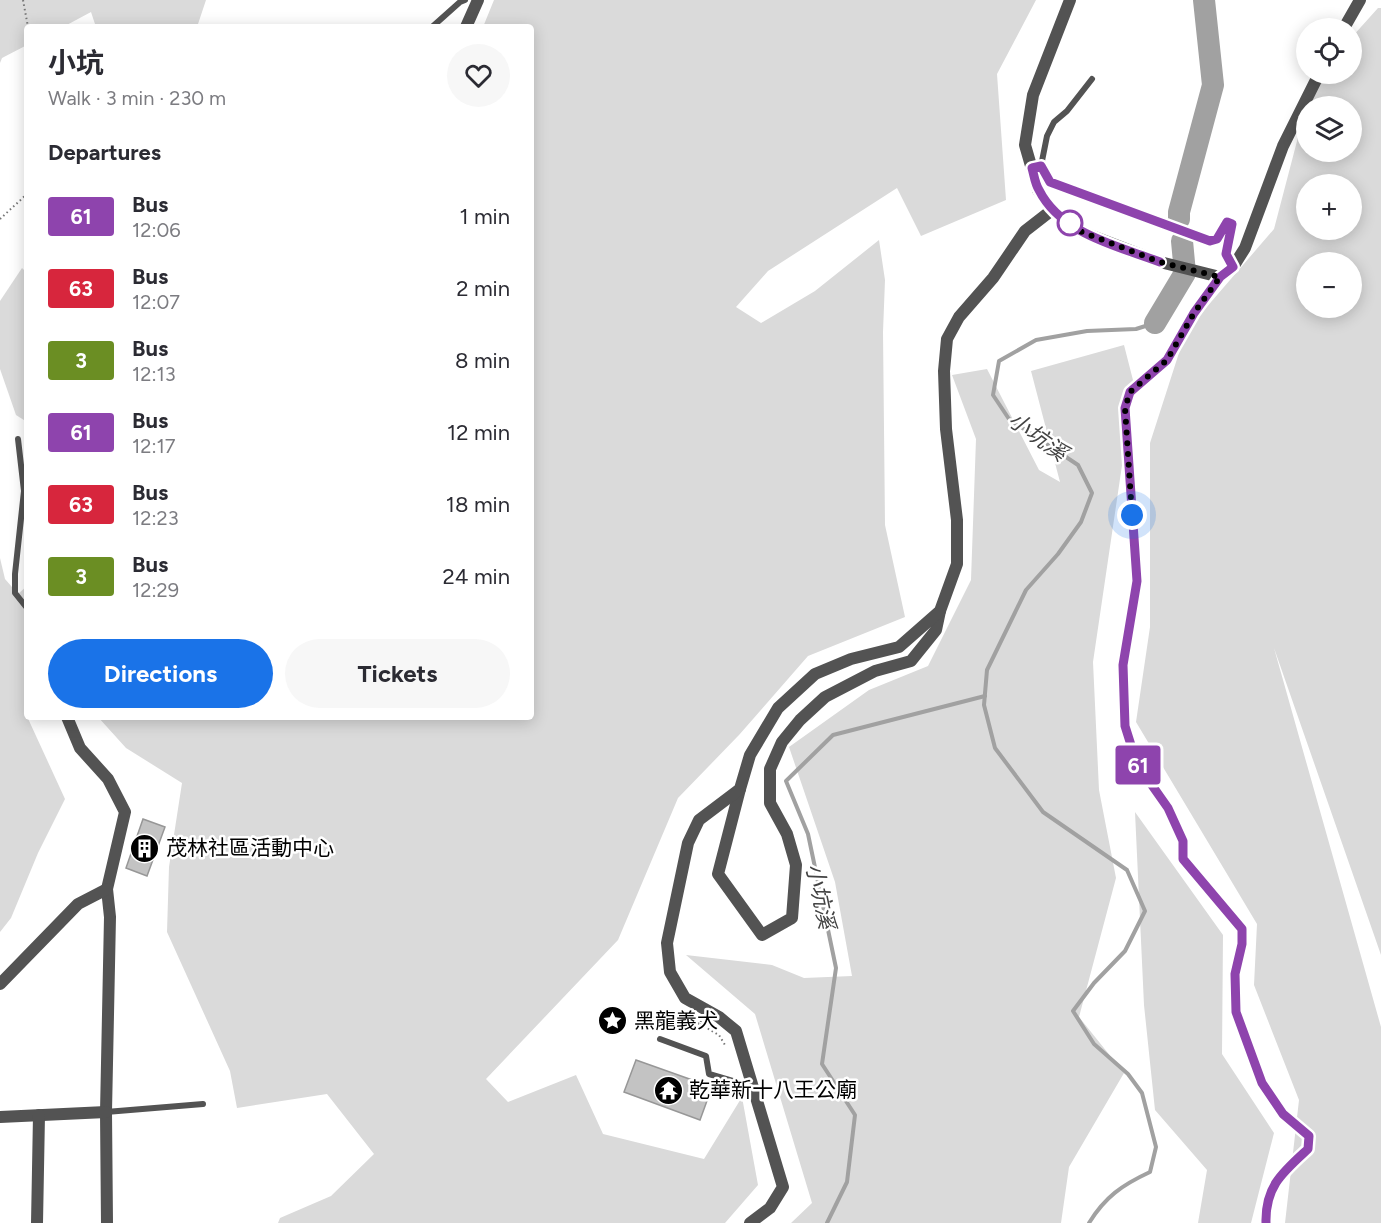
<!DOCTYPE html>
<html lang="en">
<head>
<meta charset="utf-8">
<style>
	:root { --surface:#fff; --page:#f7f7f7; --text:#2b2b33; --muted:#7c7c81; --accent:#1a73e8 }
	body { margin:0; font-family:Figtree,"Noto Sans TC",sans-serif; background:var(--page); color:var(--text); height:100vh; display:flex; flex-direction:column; font-size:22px; white-space:nowrap }
	* { box-sizing:border-box; margin:0 }
	p { font-size:20px; color:var(--muted) }
	.icon { flex:none; width:33px; height:33px; fill:none; stroke:currentColor; stroke-width:2; stroke-linecap:round; stroke-linejoin:round }
	.map { position:relative; flex:1; overflow:hidden }
	.details { position:absolute; left:24px; top:24px; width:510px; height:696px; display:flex; flex-direction:column; background:var(--surface); border-radius:6px; box-shadow:0 3px 15px #0003 }
	.details>* { flex:none }
	.badge { padding:0 12px; border-radius:4px; font-size:21px; line-height:39px }
	.controls { position:absolute; left:1296px; top:18px; display:grid; gap:12px }
	.controls a { display:grid; place-items:center; width:66px; height:66px; border-radius:50%; background:var(--surface); box-shadow:0 3px 15px #0003; font-size:30px }
	.you { position:absolute; width:30px; height:30px; margin:-15px; border:4px solid #fff; border-radius:50%; background:#1a73e8; box-shadow:0 0 0 9px #1a73e833 }
	.map>.badge { position:absolute; translate:-50% -50%; box-shadow:0 0 0 3px #fff }
	h2 { padding:0 24px; font-size:22px; line-height:54px }
	.round { display:grid; place-items:center; flex:none; width:63px; height:63px; border-radius:32px; background:var(--page) }
	.overview { display:flex; align-items:center; justify-content:space-between; height:102px; padding:0 24px }
	h1 { font-size:28px; font-weight:700; line-height:45px }
	.cta { display:flex; gap:12px; margin-top:auto; padding:12px 24px }
	.cta a { flex:1; height:69px; border-radius:36px; background:var(--accent); color:#fff; font-size:24px; font-weight:700; line-height:69px; text-align:center }
	.cta a+a { background:var(--page); color:var(--text) }
	ul { padding:0; list-style:none }
	li { display:flex; align-items:center; gap:18px; height:72px; padding:0 24px }
	li div { flex:1 }
	li b { display:block; font-size:22px }
	li em { font-style:normal }
	li .badge { min-width:66px; font-weight:700; text-align:center }
	.map>svg:first-child { display:block }
	.green { fill:#dadada; fill-rule:evenodd }
	.lines { fill:none; stroke-linecap:round; stroke-linejoin:round }
	.stream { stroke:#a1a1a1; stroke-width:4 }
	.river { stroke:#a1a1a1; stroke-width:22 }
	.building { fill:#c3c3c3; stroke:#979797; stroke-width:1.5 }
	.path { stroke:#757575; stroke-width:2; stroke-dasharray:1.5 3; stroke-linecap:butt }
	.service { stroke:#535353; stroke-width:6 }
	.minor { stroke:#535353; stroke-width:12 }
	.line-casing { stroke:#fff; stroke-width:14 }
	.line { stroke:#8e44ad; stroke-width:9 }
	.walk { stroke:#000; stroke-width:6; stroke-dasharray:0 10.8 }
	.stop-dot { fill:#fff; stroke:#8e44ad; stroke-width:3 }
	.labels { text-anchor:middle; stroke-width:5; stroke-linejoin:round; paint-order:stroke }
	.poi-label { font-size:21px; fill:#000; stroke:#fff; text-anchor:start }
	.water-label { font-size:22px; font-style:italic; fill:#424242; stroke:#fff }
</style>
</head>
<body>
<div class="map">
<svg width="1381" height="1223" viewBox="0 0 1381 1223">
	<rect width="100%" height="100%" fill="#fff"/>
	<!-- green -->
	<g class="green">
		<path d="M 0,0 L 206,0 L 197,27 L 96,27 L 91,12 L 63,27 L 27,27 L 27,45 L 2,58 L 0,63 Z"/>
		<path d="M 494,0 L 1036,0 L 997,74 L 1006,200 L 921,236 L 897,188 L 768,271 L 736,307 L 761,323 L 815,291 L 879,240 L 885,280 L 883,332 L 885,525 L 905,617 L 808,656 L 739,735 L 678,798 L 618,940 L 486,1079 L 508,1102 L 576,1075 L 603,1134 L 704,1159 L 742,1097 L 758,1185 L 725,1223 L 278,1223 L 280,1218 L 331,1196 L 374,1154 L 327,1094 L 237,1108 L 230,1071 L 167,932 L 169,867 L 182,783 L 126,748 L 98,717 L 531,717 L 531,27 L 483,27 Z"/>
		<path d="M 1378,8 L 1381,8 L 1381,955 L 1274,648 L 1381,1027 L 1381,1223 L 1285,1223 L 1299,1100 L 1254,985 L 1257,924 L 1136,722 L 1150,627 L 1150,443 L 1186,331 L 1274,229 L 1313,80 L 1319,74 L 1352,74 L 1352,37 ZM 1306,106 L 1352,106 L 1352,152 L 1306,152 ZM 1306,184 L 1352,184 L 1352,230 L 1306,230 ZM 1306,262 L 1352,262 L 1352,308 L 1306,308 Z"/>
		<path d="M 22,268 L 27,273 L 27,422 L 16,415 L 0,369 L 0,301 Z"/>
		<path d="M 1124,345 L 1134,384 L 1093,662 L 1099,790 L 1116,878 L 1079,1017 L 1124,1073 L 1069,1167 L 1061,1223 L 791,1223 L 812,1203 L 755,1014 L 686,955 L 772,965 L 804,978 L 852,976 L 835,882 L 789,747 L 869,690 L 928,666 L 971,580 L 976,439 L 952,375 L 987,369 L 1039,470 L 1060,482 L 1031,371 Z"/>
		<path d="M 0,558 L 5,579 L 18,594 L 27,586 L 27,708 L 25,712 L 65,799 L 38,853 L 11,918 L 0,932 Z"/>
		<path d="M 1135,812 L 1223,935 L 1222,1054 L 1274,1133 L 1251,1223 L 1198,1223 L 1207,1170 L 1155,1110 L 1144,1005 Z"/>
	</g>
	<g class="lines">
		<!-- stream -->
		<g class="stream">
			<path d="M 827,1223 L 847,1182 L 855,1115 L 822,1064 L 836,968 L 808,834 L 786,781 L 833,735 L 985,696"/>
			<path d="M 1089,1223 C 1105,1197 1122,1185 1150,1172 L 1156,1147 L 1142,1093 L 1128,1074 L 1094,1044 L 1073,1011 L 1094,983 L 1125,951 L 1145,911 L 1127,870 L 1043,812 L 995,748 L 984,705 L 987,670 L 1026,590 L 1058,554 L 1081,522 L 1092,493 L 1078,465 L 1009,419 L 993,395 L 999,361 L 1036,340 L 1087,331 L 1136,329 L 1155,323"/>
		</g>
		<!-- river -->
		<g class="river">
			<path d="M 1179,219 L 1179,212 L 1213,85 L 1204,0"/>
			<path d="M 1155,323 L 1185,273 L 1182,241"/>
		</g>
	</g>
	<!-- building -->
	<g class="building">
		<path d="M 143,819 L 165,827 L 147,876 L 126,868 Z"/>
		<path d="M 636,1060 L 712,1087 L 700,1120 L 624,1092 Z"/>
	</g>
	<g class="lines">
		<!-- path -->
		<g class="path">
			<path d="M 23,0 L 28,27"/>
			<path d="M 0,219 L 27,194"/>
			<path d="M 700,1024 L 719,1035 L 725,1045"/>
			<path d="M 655,1031 L 661,1017 L 670,1014 L 700,1024 L 701,1021"/>
		</g>
		<!-- service -->
		<g class="service">
			<path d="M 432,27 L 460,2 L 465,0"/>
			<path d="M 1092,79 L 1067,111 L 1054,122 L 1047,136 L 1041,166 L 1050,182 L 1210,241 L 1217,239 L 1227,222 L 1232,224 L 1226,254 L 1233,267"/>
			<path d="M 1220,277 L 1194,313 L 1167,360 L 1130,391 L 1125,408 L 1137,581 L 1123,665 L 1125,726 L 1137,764 L 1168,809 L 1183,841 L 1183,859 L 1242,929 L 1242,944 L 1235,974 L 1236,1012 L 1262,1083 L 1283,1114 L 1309,1136 L 1308,1149 C 1283,1171 1264,1186 1266,1223"/>
			<path d="M 18,439 L 24,491 L 15,574 L 15,593 L 27,608"/>
			<path d="M 660,1039 L 706,1056 L 709,1074 L 753,1087"/>
			<path d="M 106,1112 L 203,1104"/>
		</g>
		<!-- minor -->
		<g class="minor">
			<path d="M 466,27 L 478,0"/>
			<path d="M 1344,28 L 1360,0"/>
			<path d="M 1052,210 L 1082,232 L 1160,262 L 1220,277 L 1233,267 L 1245,248 L 1283,146 L 1319,74"/>
			<path d="M 67,717 L 80,748 L 108,779 L 125,812 L 107,889 L 110,917 L 106,1112 L 107,1223"/>
			<path d="M 740,789 L 718,874 L 762,935 L 792,918 L 796,865 L 787,834 L 770,803 L 770,769 L 782,742 L 800,720 L 825,697 L 875,671 L 911,661 L 936,630 L 940,611"/>
			<path d="M 0,984 L 78,904 L 107,889"/>
			<path d="M 0,1117 L 106,1112"/>
			<path d="M 37,1223 L 39,1115"/>
			<path d="M 750,1223 L 770,1208 L 783,1187 L 736,1031 L 719,1017 L 685,998 L 670,972 L 667,943 L 688,843 L 699,820 L 740,789 L 750,755 L 778,708 L 815,674 L 851,659 L 899,647 L 940,611 L 957,564 L 957,520 L 946,429 L 944,371 L 947,339 L 959,317 L 993,278 L 1025,231 L 1052,210 L 1038,190 L 1025,145 L 1033,95 L 1070,0"/>
		</g>
	</g>
	<g class="lines">
		<defs>
			<path id="line" d="M 1160,262 C 1118,246 1061,234 1039,190 C 1035,184 1034,175 1032,168 L 1041,166 L 1050,182 L 1210,241 L 1217,239 L 1227,222 L 1232,224 L 1226,254 L 1233,267 L 1220,277 L 1194,313 L 1167,360 L 1130,392 L 1125,408 L 1137,581 L 1123,665 L 1125,726 L 1137,764 L 1168,808 L 1183,841 L 1183,859 L 1242,929 L 1242,944 L 1235,974 L 1236,1012 L 1262,1083 L 1283,1114 L 1309,1136 L 1308,1149 C 1283,1172 1265,1186 1266,1223"/>
		</defs>
		<!-- line casing -->
		<use href="#line" class="line-casing"/>
		<!-- line -->
		<use href="#line" class="line"/>
		<!-- walk -->
		<path class="walk" d="M 1070,223 L 1067,221 L 1082,232 L 1160,262 L 1220,277 L 1194,313 L 1167,360 L 1130,392 L 1125,408 L 1132,515"/>
	</g>
	<!-- icons -->
	<defs>
		<symbol id="building-disc" viewBox="-11 -11 22 22"><circle r="9.5" fill="#000" stroke="#fff"/><path d="M-4-6H4V6H1V3H-1V6H-4ZM-2.5-4.3h1.7v1.8h-1.7ZM.8-4.3h1.7v1.8H.8ZM-2.5-1h1.7V.8h-1.7ZM.8-1h1.7V.8H.8Z" fill="#fff"/></symbol>
		<symbol id="sight-disc" viewBox="-11 -11 22 22"><circle r="9.5" fill="#000" stroke="#fff"/><path d="M0-6L1.8-2.2L6-1.7L2.9 1.2L3.7 5.4L0 3.3L-3.7 5.4L-2.9 1.2L-6-1.7L-1.8-2.2Z" fill="#fff"/></symbol>
		<symbol id="temple-disc" viewBox="-11 -11 22 22"><circle r="9.5" fill="#000" stroke="#fff"/><path d="M0-6L5-2H3V0L6.5 2.5H4V6H1.5V3h-3V6H-4V2.5H-6.5L-3 0V-2H-5Z" fill="#fff"/></symbol>
	</defs>
	<g fill-rule="evenodd">
		<use href="#building-disc" x="128" y="832" width="33" height="33"/>
		<use href="#sight-disc" x="596" y="1004" width="33" height="33"/>
		<use href="#temple-disc" x="652" y="1074" width="33" height="33"/>
	</g>
	<!-- markers -->
	<circle class="stop-dot" cx="1070" cy="223" r="12"/>
	<g class="labels">
		<!-- poi labels -->
		<g class="poi-label">
			<text x="166" y="855">茂林社區活動中心</text>
			<text x="634" y="1028">黑龍義犬</text>
			<text x="689" y="1097">乾華新十八王公廟</text>
		</g>
		<!-- water labels -->
		<g class="water-label">
			<text transform="translate(1038 436) rotate(36)" y="8">小坑溪</text>
			<text transform="translate(821 896) rotate(78)" y="8">小坑溪</text>
		</g>
	</g>
</svg>
<div class="controls">
<a><svg class="icon" aria-label="locate" viewBox="0 0 24 24"><circle cx="12" cy="12" r="6"/><path d="M12 2v4M12 18v4M2 12h4M18 12h4"/></svg></a>
<a><svg class="icon" aria-label="layers" viewBox="0 0 24 24"><path d="M12 4l9 5-9 5-9-5zM3 14l9 5 9-5"/></svg></a>
<a>+</a>
<a>−</a>
</div>
<div class="you" style="left:1132px;top:515px"></div>
<b class="badge" style="left:1138px;top:765px;background:#8e44ad;color:#fff">61</b>
<section class="details">
<div class="overview"><div><h1>小坑</h1><p>Walk · 3 min · 230 m</p></div><a class="round"><svg class="icon" aria-label="heart" viewBox="0 0 24 24"><path d="M12 20l-8-8c-3-5 5-10 8-4 3-6 11-1 8 4z"/></svg></a></div>
<h2>Departures</h2>
<ul>
<li><span class="badge" style="background:#8e44ad;color:#fff">61</span><div><b>Bus</b><p>12:06</p></div><em>1 min</em></li>
<li><span class="badge" style="background:#d7263d;color:#fff">63</span><div><b>Bus</b><p>12:07</p></div><em>2 min</em></li>
<li><span class="badge" style="background:#6b8e23;color:#fff">3</span><div><b>Bus</b><p>12:13</p></div><em>8 min</em></li>
<li><span class="badge" style="background:#8e44ad;color:#fff">61</span><div><b>Bus</b><p>12:17</p></div><em>12 min</em></li>
<li><span class="badge" style="background:#d7263d;color:#fff">63</span><div><b>Bus</b><p>12:23</p></div><em>18 min</em></li>
<li><span class="badge" style="background:#6b8e23;color:#fff">3</span><div><b>Bus</b><p>12:29</p></div><em>24 min</em></li>
</ul>
<div class="cta"><a>Directions</a><a>Tickets</a></div>
</section>
</div>
</body>
</html>
